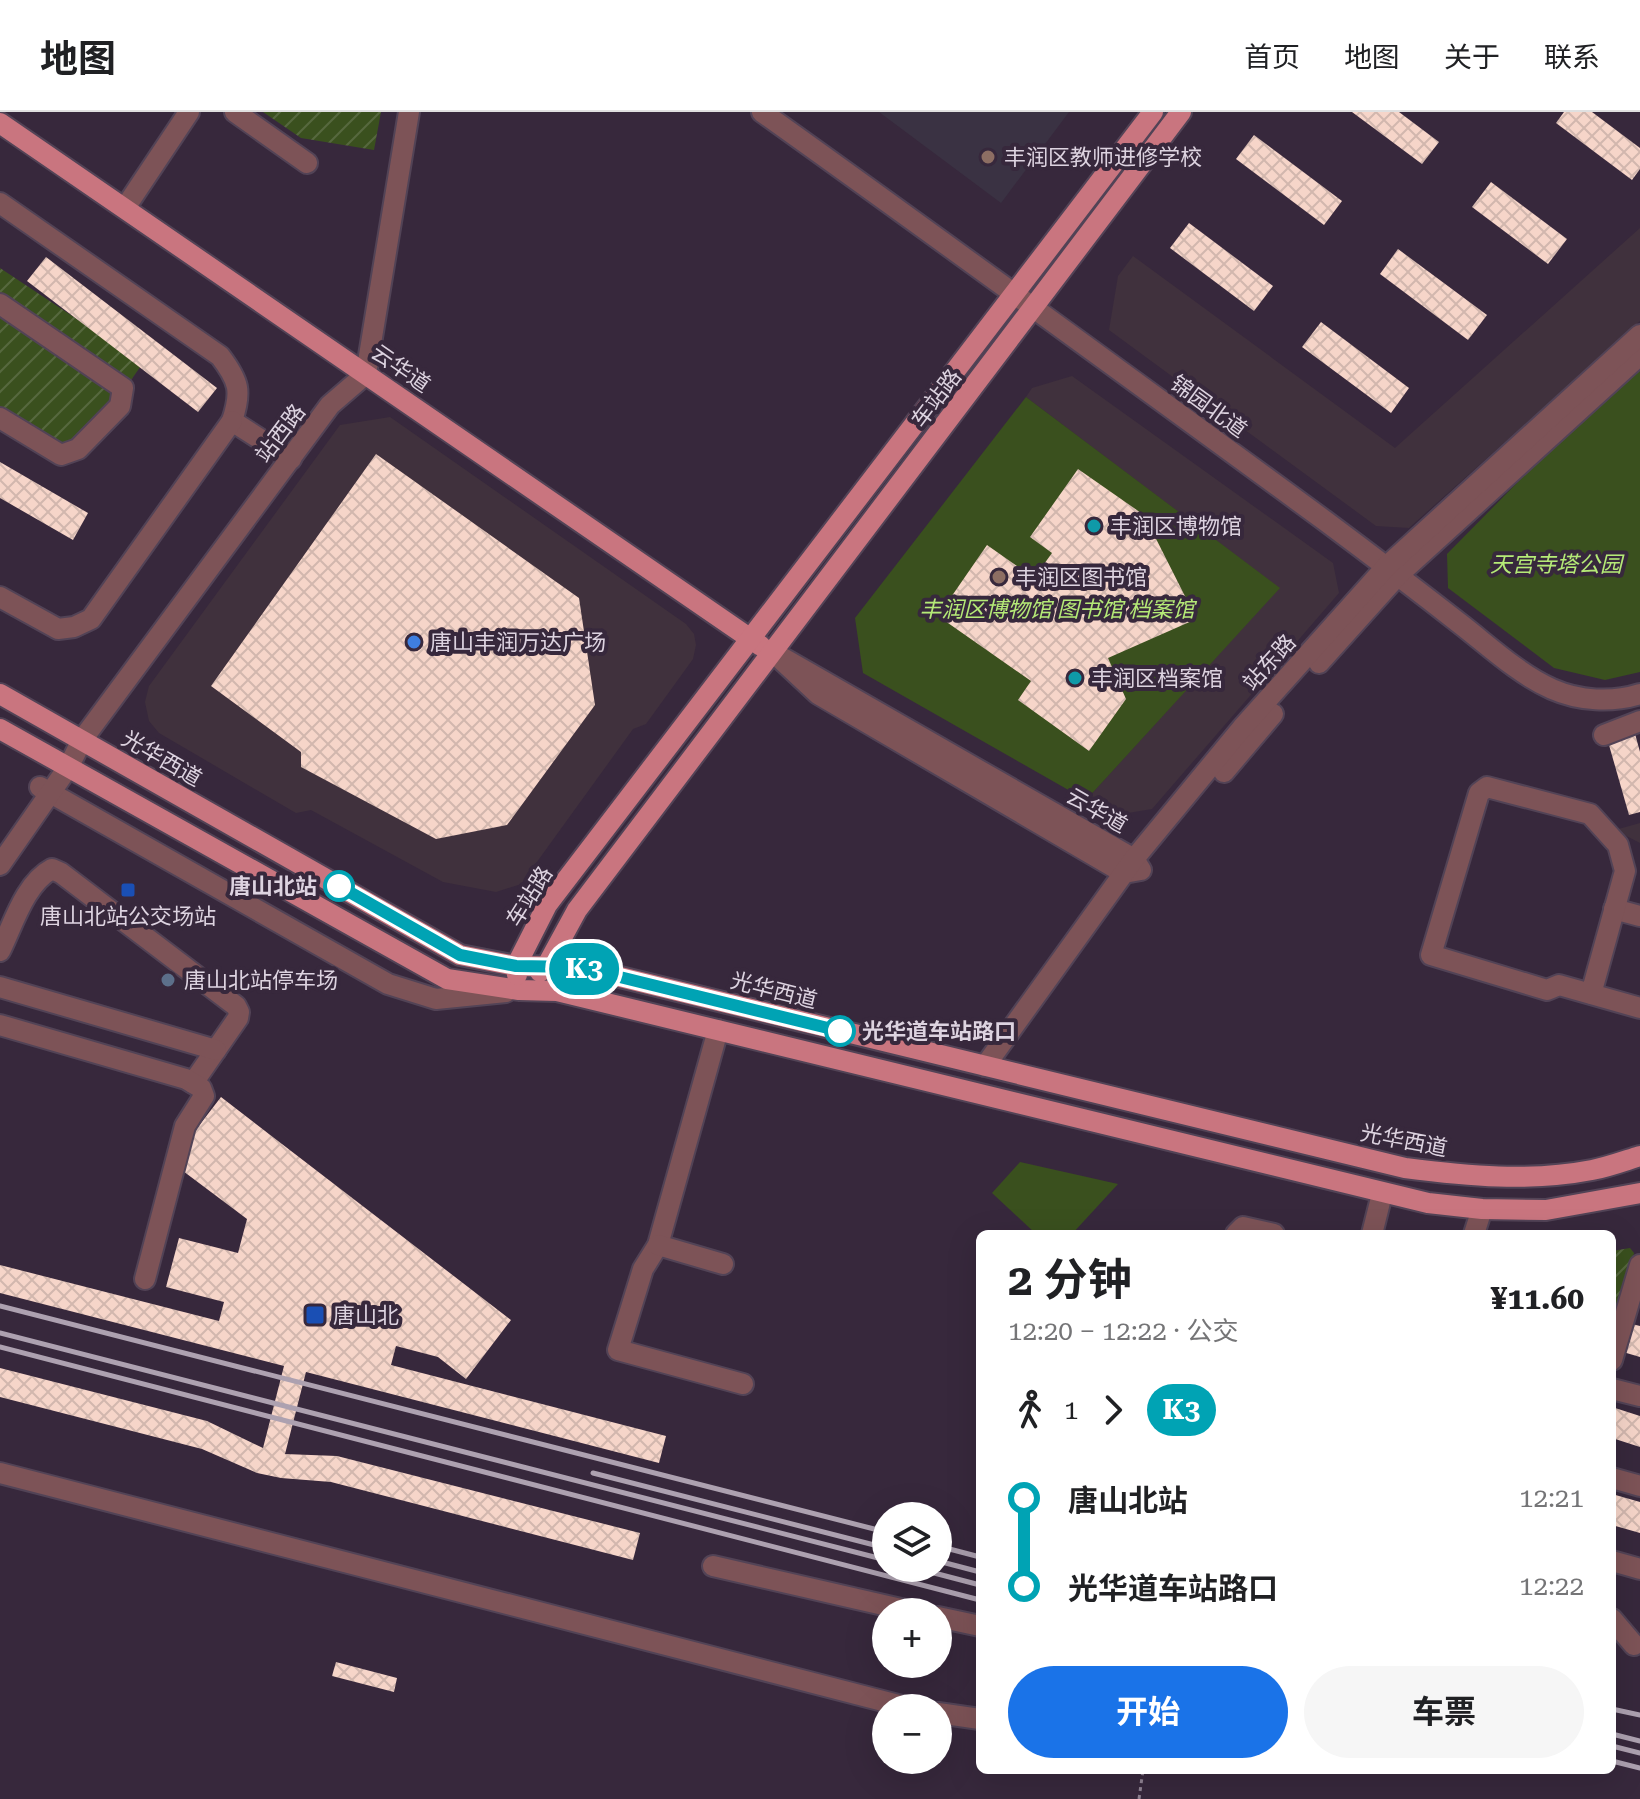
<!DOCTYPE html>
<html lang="zh">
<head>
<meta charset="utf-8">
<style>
	:root { --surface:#fff; --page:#f6f6f6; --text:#202124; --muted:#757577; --line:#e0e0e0; --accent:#1a73e8 }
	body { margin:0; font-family:"Roboto Serif","Noto Sans SC",serif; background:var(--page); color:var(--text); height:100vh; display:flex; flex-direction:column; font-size:30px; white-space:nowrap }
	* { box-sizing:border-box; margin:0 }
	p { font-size:26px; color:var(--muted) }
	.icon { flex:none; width:44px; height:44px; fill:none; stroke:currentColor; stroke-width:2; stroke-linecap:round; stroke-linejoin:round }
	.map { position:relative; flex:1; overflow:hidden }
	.panel { position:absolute; left:976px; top:1118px; width:640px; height:544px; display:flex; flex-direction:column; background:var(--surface); border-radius:12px; box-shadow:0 8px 32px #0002 }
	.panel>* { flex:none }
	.badge { padding:0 16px; border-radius:26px; font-size:28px; line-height:52px }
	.fabs { position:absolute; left:872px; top:1390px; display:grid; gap:16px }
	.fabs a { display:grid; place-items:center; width:80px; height:80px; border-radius:50%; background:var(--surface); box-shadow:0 8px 32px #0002; font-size:40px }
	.map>.badge { position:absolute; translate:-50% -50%; box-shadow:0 0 0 4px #fff }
	.legs { display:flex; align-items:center; gap:12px; height:88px; padding:0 32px; font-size:26px }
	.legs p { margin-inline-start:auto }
	.summary { display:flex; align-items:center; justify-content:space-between; height:136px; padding:0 32px }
	h1 { font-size:44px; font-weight:700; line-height:60px }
	.primary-button { display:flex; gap:16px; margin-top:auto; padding:16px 32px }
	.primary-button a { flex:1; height:92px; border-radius:48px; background:var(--accent); color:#fff; font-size:32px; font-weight:700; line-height:92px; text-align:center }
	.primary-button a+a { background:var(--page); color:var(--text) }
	ul { padding:0 32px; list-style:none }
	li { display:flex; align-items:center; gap:28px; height:88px; font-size:30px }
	li i { display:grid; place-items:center; width:12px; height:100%; margin:0 10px; background:currentColor }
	li i::after { content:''; width:20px; height:20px; margin:-10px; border:6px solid; border-radius:50%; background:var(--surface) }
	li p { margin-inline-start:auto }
	li:first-child i { background:linear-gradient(#0000 50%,currentColor 0) }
	li:last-child i { background:linear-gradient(currentColor 50%,#0000 0) }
	header { display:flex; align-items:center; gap:48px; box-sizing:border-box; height:112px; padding:0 40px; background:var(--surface); border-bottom:2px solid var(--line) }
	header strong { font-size:38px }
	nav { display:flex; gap:44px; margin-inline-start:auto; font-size:28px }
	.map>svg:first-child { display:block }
	.commercial { fill:#40313d }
	.education { fill:#3a3243 }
	.park { fill:#3a501e }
	.garden { fill:url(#garden-furrows) }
	.building { fill:url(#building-cross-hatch) }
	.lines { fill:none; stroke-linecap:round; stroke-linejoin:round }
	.minor-casing { stroke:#524356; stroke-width:24 }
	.major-casing { stroke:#524356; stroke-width:24 }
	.path { stroke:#8e8292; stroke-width:3; stroke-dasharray:4 4; stroke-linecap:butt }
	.minor { stroke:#7d5357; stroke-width:20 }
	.major { stroke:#c9757f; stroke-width:20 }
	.rail { stroke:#ada1b0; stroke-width:5 }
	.line-1-casing { stroke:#fff; stroke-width:18 }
	.line-1 { stroke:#00a3b4; stroke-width:12 }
	.education-dot { fill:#8d6e63; stroke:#37283c; stroke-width:3 }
	.culture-dot { fill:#0f9aa8; stroke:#37283c; stroke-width:3 }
	.shop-dot { fill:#3f7fe0; stroke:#37283c; stroke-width:3 }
	.stop-1-dot { fill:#fff; stroke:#00a3b4; stroke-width:4 }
	.transit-dot { fill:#1a4fb4; stroke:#37283c; stroke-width:3 }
	.service-dot { fill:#5c6f8a; stroke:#37283c; stroke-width:3 }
	.labels { text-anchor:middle; stroke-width:8; stroke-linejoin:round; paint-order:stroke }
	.poi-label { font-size:22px; fill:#ddd3e0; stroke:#37283c; text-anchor:start }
	.street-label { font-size:22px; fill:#ddd3e0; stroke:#37283c }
	.park-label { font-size:22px; font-style:italic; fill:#b5ea77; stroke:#37283c }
	.stop-label { font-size:22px; font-weight:bold; fill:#ddd3e0; stroke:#37283c; text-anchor:end }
</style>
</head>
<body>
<header>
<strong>地图</strong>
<nav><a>首页</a><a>地图</a><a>关于</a><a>联系</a></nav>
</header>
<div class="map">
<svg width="1640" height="1687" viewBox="0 0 1640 1687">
	<defs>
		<pattern id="garden-furrows" width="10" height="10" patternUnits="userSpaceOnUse" patternTransform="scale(2)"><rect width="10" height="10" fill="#3a501e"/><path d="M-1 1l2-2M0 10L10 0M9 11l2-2" fill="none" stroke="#56683e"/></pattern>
		<pattern id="building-cross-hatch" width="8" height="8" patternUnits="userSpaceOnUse" patternTransform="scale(2)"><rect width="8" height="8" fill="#f6d5c9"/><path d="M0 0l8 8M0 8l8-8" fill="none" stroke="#d2b7ae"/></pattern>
	</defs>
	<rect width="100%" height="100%" fill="#37283c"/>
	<!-- commercial -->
	<g class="commercial">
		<path d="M 1640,116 L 1640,209 L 1409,416 L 1376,414 L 1109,218 L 1118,164 L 1133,144 L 1395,336 Z"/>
		<path d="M 1072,264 L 1333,451 L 1339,481 L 1152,697 L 1110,704 L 1086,688 L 1279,476 L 1026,285 L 1032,276 Z"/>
		<path d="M 390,305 L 686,512 L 694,522 L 696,533 L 693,547 L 646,612 L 633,617 L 521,772 L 496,780 L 443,770 L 311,698 L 296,701 L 159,621 L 149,609 L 145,590 L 149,574 L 340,313 Z"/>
		<path d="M 1640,711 L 1640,731 L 1615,718 Z"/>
	</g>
	<!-- education -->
	<path class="education" d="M 879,0 L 1069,0 L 1001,91 Z"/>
	<!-- park -->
	<g class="park">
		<path d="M 1640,251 L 1640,560 L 1605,568 L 1554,556 L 1448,476 L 1447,442 L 1566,321 Z"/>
		<path d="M 1026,285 L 1280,476 L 1086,688 L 863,561 L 855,506 Z"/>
		<path d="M 1020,1050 L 1118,1072 L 1072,1122 L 1036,1122 L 992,1081 Z"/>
	</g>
	<!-- garden -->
	<g class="garden">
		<path d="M 263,0 L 381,0 L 374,38 L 301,26 Z"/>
		<path d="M 0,156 L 143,251 L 76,346 L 0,301 Z"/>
		<path d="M 1630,1136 L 1634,1141 L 1617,1205 L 1612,1204 L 1612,1139 Z"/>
	</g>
	<!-- building -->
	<g class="building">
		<path d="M 1352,0 L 1399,0 L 1439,30 L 1422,52 Z"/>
		<path d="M 1564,0 L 1592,0 L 1640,36 L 1640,57 L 1632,68 L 1556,11 Z"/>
		<path d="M 1254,23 L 1342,89 L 1324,113 L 1236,47 Z"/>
		<path d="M 1491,70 L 1567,127 L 1548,152 L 1472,95 Z"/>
		<path d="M 1189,111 L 1273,174 L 1254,199 L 1170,136 Z"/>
		<path d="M 1398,137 L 1487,203 L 1468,228 L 1380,162 Z"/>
		<path d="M 46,145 L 217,276 L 198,300 L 27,169 Z"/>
		<path d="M 1321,210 L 1409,276 L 1391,301 L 1302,235 Z"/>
		<path d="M 376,342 L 579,486 L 595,593 L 507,713 L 436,727 L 301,655 L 301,640 L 211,574 Z"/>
		<path d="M 0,350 L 88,401 L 73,428 L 0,386 Z"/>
		<path d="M 1078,357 L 1144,403 L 1193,500 L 1194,508 L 1108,546 L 1126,587 L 1089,639 L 1018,588 L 1031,569 L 938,504 L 987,433 L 1034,466 L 1052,441 L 1030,425 Z"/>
		<path d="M 1634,618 L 1640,640 L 1640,700 L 1629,703 L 1607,626 Z"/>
		<path d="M 221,985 L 511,1208 L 466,1267 L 438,1245 L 396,1234 L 391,1253 L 666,1324 L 659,1351 L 306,1260 L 285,1342 L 337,1344 L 640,1421 L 633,1448 L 331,1370 L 281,1366 L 257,1361 L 202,1337 L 0,1285 L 0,1256 L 207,1309 L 263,1336 L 284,1254 L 0,1181 L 0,1153 L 219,1209 L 224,1190 L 166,1175 L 179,1126 L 238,1141 L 247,1107 L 171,1050 Z"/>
		<path d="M 1632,1212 L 1640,1214 L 1640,1245 L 1623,1240 Z"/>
		<path d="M 1612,1295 L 1640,1304 L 1640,1335 L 1612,1326 Z"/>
		<path d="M 1612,1382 L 1640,1390 L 1640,1421 L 1612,1413 Z"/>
		<path d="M 336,1550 L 397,1566 L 394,1580 L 332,1564 Z"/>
	</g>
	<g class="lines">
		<defs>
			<g id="minor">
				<path d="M 235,0 L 307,51"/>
				<path d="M 762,0 C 951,135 1137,271 1324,408 C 1371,443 1417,478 1463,514 C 1491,536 1519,562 1552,577 C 1579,589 1612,591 1640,582"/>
				<path d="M 0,91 L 220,244 C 239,269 242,279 232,309 L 291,347"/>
				<path d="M 125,96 L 189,0"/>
				<path d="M 0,192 L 123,276 L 120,294 L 78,337 L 61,343 L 0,306"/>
				<path d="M 0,485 L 58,517 L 74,515 L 91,507 L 232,309"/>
				<path d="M 774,541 L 1134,747 L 1141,758 L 1124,761 L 818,582 Z"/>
				<path d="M 1319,551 L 1398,463 L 1640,243"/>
				<path d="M 1604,623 L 1640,609"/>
				<path d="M 1224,660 L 1273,602"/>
				<path d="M 40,675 L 388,872 L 436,887 L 506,880"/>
				<path d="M 0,753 L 69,654 L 82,628 L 330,293 L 366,262 L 409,0"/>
				<path d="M 1614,797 L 1640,804"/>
				<path d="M 0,839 C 13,813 25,771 52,757 L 61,761 L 236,894 L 239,900 L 238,906 L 193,971"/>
				<path d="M 0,875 L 216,938"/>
				<path d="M 1591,882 L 1625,759 L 1618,733 L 1590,702 L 1487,675 L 1479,681 L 1431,843 L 1547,878 L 1559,873 L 1640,896"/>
				<path d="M 0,913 L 186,967 L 201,976 L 204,984 L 185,1014 L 145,1167"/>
				<path d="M 718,918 L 658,1133 L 643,1157 L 618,1238 L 743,1272"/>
				<path d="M 985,954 L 1134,747 L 1242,616 L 1386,455 L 1640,223"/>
				<path d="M 1236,1122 L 1243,1115 L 1274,1122"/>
				<path d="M 1372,1122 L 1382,1082"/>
				<path d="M 1474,1122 L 1482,1097"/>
				<path d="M 658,1133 L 723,1152"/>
				<path d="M 1612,1248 L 1640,1153"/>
				<path d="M 1612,1277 L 1640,1284"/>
				<path d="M 0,1361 L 910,1596"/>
				<path d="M 1612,1366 L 1640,1374"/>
				<path d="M 1612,1449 L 1640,1457"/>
				<path d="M 713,1454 L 914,1500"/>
				<path d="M 938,1505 L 980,1514"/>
				<path d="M 1612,1507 L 1634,1533"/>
				<path d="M 938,1601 L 980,1607"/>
			</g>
			<g id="major">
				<path d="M 0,11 L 761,534"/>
				<path d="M 0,582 L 460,843 L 516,854 L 579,855 L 1405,1056 C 1467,1064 1530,1070 1592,1058 C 1608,1055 1624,1049 1640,1044"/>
				<path d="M 0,617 L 447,867 L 519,878 L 557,879 L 1428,1091 L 1482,1097 L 1546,1098 L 1640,1081"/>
				<path d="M 540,860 L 547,853 L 577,798 L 1181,0"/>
				<path d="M 517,863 L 516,854 L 547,793 L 1153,0"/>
			</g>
		</defs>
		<!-- minor casing -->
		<use href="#minor" class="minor-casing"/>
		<!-- major casing -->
		<use href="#major" class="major-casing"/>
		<!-- path -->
		<path class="path" d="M 1139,1687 L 1143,1658"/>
		<!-- minor -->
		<use href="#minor" class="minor"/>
		<!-- major -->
		<use href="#major" class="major"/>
		<!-- rail -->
		<g class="rail">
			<path d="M 0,1194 L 886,1420"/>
			<path d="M 0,1221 L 886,1448"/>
			<path d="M 0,1235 L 980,1488"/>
			<path d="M 593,1361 L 886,1436"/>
			<path d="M 938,1434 L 980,1445"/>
			<path d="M 938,1449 L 980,1460"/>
			<path d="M 915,1456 L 980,1473"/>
			<path d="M 1612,1597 L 1640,1603"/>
			<path d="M 1612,1622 L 1640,1629"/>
			<path d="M 1612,1634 L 1640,1641"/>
			<path d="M 1612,1649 L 1640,1656"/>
		</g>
	</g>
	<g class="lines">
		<defs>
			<path id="line-1" d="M 339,774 L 460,843 L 516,854 L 579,855 L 840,919"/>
		</defs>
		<!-- line-1 casing -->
		<use href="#line-1" class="line-1-casing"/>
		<!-- line-1 -->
		<use href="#line-1" class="line-1"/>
	</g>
	<!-- markers -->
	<g class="education-dot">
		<circle cx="988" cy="45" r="8"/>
		<circle cx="999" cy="465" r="8"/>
	</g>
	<g class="culture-dot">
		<circle cx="1094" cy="414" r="8"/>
		<circle cx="1075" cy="566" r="8"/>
	</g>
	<circle class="shop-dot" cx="414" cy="530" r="8"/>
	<g class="stop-1-dot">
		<circle cx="339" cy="774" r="14"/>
		<circle cx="840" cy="919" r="14"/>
	</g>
	<g class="transit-dot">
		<rect x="120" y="770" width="16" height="16" rx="4"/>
		<rect x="305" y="1193" width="20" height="20" rx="4"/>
	</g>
	<circle class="service-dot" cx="168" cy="868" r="8"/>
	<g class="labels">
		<!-- poi labels -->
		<g class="poi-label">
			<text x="1004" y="53">丰润区教师进修学校</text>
			<text x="1110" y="422">丰润区博物馆</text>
			<text x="1015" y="473">丰润区图书馆</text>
			<text x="430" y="538">唐山丰润万达广场</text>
			<text x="1091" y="574">丰润区档案馆</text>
			<text x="128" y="812" text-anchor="middle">唐山北站公交场站</text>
			<text x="184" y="876">唐山北站停车场</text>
			<text x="333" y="1211">唐山北</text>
		</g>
		<!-- street labels -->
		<g class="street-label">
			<text transform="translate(401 256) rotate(35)" y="8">云华道</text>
			<text transform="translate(936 286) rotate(-53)" y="8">车站路</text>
			<text transform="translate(1209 294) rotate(36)" y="8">锦园北道</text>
			<text transform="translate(280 321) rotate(-53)" y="8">站西路</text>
			<text transform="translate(1269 550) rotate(-48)" y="8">站东路</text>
			<text transform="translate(162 646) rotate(30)" y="8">光华西道</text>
			<text transform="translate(1097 698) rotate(30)" y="8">云华道</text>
			<text transform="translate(529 784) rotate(-58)" y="8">车站路</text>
			<text transform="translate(774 878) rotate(14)" y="8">光华西道</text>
			<text transform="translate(1404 1028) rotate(11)" y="8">光华西道</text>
		</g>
		<!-- park labels -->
		<g class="park-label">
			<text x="1556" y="460">天宫寺塔公园</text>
			<text x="1057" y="505">丰润区博物馆 图书馆 档案馆</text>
		</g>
		<!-- stop labels -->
		<g class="stop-label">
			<text x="317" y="782">唐山北站</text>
			<text x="862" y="927" text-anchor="start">光华道车站路口</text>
		</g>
	</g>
</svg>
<div class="fabs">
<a><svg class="icon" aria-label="layers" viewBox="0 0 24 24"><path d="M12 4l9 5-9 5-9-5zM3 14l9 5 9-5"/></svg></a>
<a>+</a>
<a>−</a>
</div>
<b class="badge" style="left:584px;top:857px;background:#00a3b4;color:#fff">K3</b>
<section class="panel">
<div class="summary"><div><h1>2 分钟</h1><p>12:20 – 12:22 · 公交</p></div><b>¥11.60</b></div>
<div class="legs"><svg class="icon" aria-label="walk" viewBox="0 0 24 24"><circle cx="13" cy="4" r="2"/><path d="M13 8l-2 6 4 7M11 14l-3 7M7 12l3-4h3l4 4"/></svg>1<svg class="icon" aria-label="forward" viewBox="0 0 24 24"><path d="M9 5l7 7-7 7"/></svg><b class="badge" style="background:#00a3b4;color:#fff">K3</b></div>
<ul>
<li><i style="color:#00a3b4"></i><b>唐山北站</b><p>12:21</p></li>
<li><i style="color:#00a3b4"></i><b>光华道车站路口</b><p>12:22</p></li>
</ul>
<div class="primary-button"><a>开始</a><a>车票</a></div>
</section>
</div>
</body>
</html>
